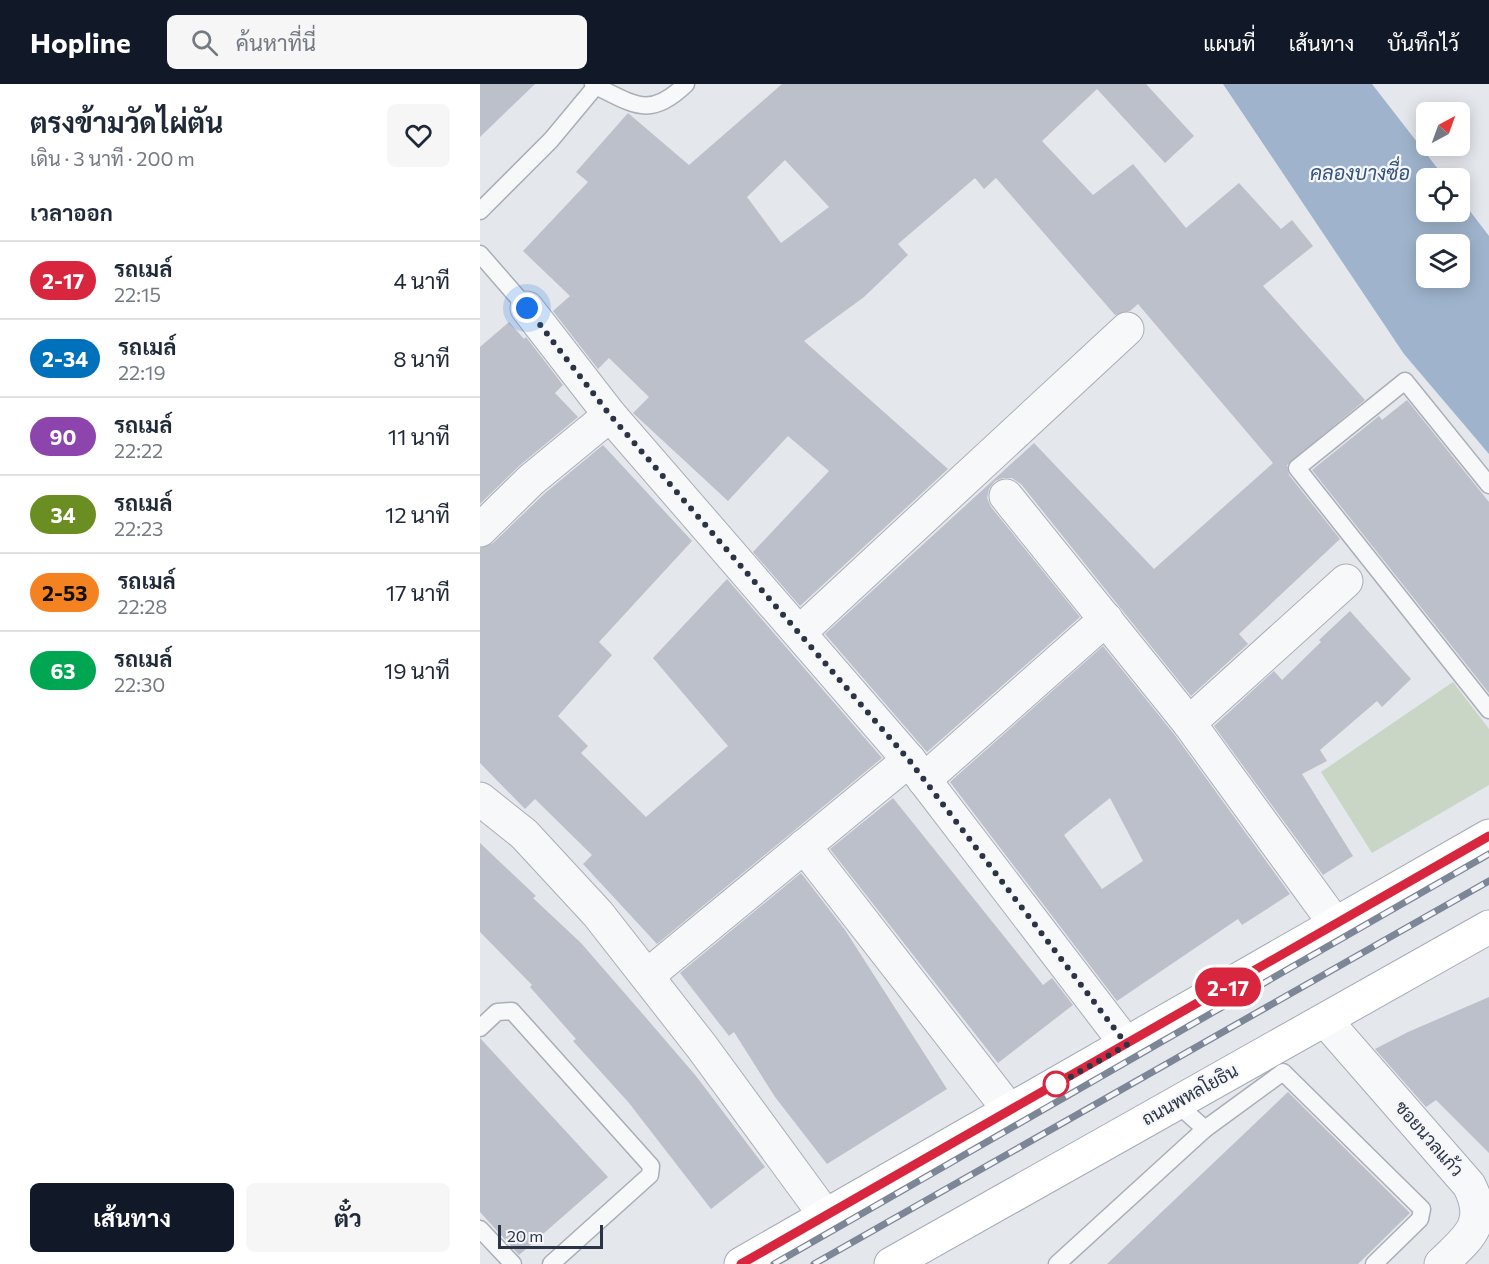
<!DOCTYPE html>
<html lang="th">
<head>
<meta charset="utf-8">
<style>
	:root { --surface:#fff; --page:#f6f6f7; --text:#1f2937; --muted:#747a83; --line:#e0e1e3; --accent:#111827 }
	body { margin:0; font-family:Commissioner,Sarabun,sans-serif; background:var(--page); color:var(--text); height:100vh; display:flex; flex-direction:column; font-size:22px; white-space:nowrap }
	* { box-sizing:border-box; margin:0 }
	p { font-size:20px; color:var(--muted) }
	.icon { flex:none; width:33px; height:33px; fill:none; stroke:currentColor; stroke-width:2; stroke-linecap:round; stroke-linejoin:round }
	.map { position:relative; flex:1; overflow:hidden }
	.drawer { display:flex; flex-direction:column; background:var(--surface); width:480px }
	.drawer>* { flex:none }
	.badge { padding:0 12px; border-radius:20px; font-size:21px; line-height:39px }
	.needle { width:39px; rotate:41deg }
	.controls { position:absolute; left:936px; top:18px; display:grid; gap:12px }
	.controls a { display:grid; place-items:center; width:54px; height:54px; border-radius:9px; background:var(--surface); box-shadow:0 3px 15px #0003; font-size:30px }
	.scale { position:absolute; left:18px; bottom:15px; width:105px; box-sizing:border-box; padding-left:6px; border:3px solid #2b3445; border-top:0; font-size:16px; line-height:21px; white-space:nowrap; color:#2b3445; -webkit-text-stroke:4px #f4f6f9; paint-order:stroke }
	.you { position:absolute; width:30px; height:30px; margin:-15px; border:4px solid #fff; border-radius:50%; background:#1a73e8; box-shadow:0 0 0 9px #1a73e833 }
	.map>.badge { position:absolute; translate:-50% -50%; box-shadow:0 0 0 3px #fff }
	h2 { padding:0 30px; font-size:22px; line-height:54px }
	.round { display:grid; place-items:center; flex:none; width:63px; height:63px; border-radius:9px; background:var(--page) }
	.head { display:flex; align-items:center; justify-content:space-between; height:102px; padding:0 30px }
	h1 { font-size:28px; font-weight:700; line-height:45px }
	.cta { display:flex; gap:12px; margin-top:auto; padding:12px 30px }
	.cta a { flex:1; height:69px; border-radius:9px; background:var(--accent); color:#fff; font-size:24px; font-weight:700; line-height:69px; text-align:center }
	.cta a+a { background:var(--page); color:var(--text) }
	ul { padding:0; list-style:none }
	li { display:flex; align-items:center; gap:18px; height:78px; padding:0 30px; border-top:2px solid var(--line) }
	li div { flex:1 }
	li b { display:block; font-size:22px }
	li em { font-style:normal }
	li .badge { min-width:66px; font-weight:700; text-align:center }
	header { display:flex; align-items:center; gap:36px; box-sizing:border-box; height:84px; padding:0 30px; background:var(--accent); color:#fff }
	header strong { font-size:28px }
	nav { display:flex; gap:33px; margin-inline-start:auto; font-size:21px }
	.search { width:420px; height:54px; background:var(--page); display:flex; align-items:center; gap:15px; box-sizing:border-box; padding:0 21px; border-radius:9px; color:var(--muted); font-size:22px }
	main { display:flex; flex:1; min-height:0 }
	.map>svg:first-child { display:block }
	.green { fill:#c9d6c5 }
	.water { fill:#9fb4cc; fill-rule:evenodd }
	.building { fill:#bbc0ca; fill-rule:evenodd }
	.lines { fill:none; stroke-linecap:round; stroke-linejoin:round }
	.service-casing { stroke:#a9aeb7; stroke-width:19 }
	.minor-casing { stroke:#a9aeb7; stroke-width:35 }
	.primary-casing { stroke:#a3abb8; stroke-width:35 }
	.service { stroke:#f7f8fa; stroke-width:16 }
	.minor { stroke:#f7f8fa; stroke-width:33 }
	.primary { stroke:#fff; stroke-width:33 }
	.rail-casing { stroke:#7d8696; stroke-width:7 }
	.rail { stroke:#f4f6f9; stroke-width:4.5; stroke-dasharray:14; stroke-linecap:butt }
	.line-casing { stroke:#fff; stroke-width:14 }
	.line { stroke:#d7263d; stroke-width:9 }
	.walk { stroke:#2b3445; stroke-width:6; stroke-dasharray:0 10.8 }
	.stop-dot { fill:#fff; stroke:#d7263d; stroke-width:3 }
	.labels { text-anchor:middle; stroke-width:4.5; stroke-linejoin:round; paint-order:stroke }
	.street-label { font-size:18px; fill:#2b3445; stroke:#f4f6f9 }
	.water-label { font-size:20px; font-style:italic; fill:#34527a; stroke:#f4f6f9 }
</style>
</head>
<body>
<header>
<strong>Hopline</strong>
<div class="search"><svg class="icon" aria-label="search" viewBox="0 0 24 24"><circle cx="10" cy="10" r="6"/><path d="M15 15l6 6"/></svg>ค้นหาที่นี่</div>
<nav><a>แผนที่</a><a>เส้นทาง</a><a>บันทึกไว้</a></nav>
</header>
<main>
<section class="drawer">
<div class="head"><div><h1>ตรงข้ามวัดไผ่ตัน</h1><p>เดิน · 3 นาที · 200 m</p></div><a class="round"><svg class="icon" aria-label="heart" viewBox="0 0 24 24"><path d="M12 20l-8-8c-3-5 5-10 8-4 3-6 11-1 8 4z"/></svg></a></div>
<h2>เวลาออก</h2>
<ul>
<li><span class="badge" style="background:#d7263d;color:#fff">2-17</span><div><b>รถเมล์</b><p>22:15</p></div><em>4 นาที</em></li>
<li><span class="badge" style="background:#0072bc;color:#fff">2-34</span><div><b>รถเมล์</b><p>22:19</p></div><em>8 นาที</em></li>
<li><span class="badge" style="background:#8e44ad;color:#fff">90</span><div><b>รถเมล์</b><p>22:22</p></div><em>11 นาที</em></li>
<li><span class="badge" style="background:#6b8e23;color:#fff">34</span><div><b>รถเมล์</b><p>22:23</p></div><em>12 นาที</em></li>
<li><span class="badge" style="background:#f58220;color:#111">2-53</span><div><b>รถเมล์</b><p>22:28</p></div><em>17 นาที</em></li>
<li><span class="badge" style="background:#00a651;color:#fff">63</span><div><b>รถเมล์</b><p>22:30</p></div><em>19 นาที</em></li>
</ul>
<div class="cta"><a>เส้นทาง</a><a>ตั๋ว</a></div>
</section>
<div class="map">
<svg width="1009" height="1180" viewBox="0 0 1009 1180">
	<rect width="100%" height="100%" fill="#e4e7ec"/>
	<!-- green -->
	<path class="green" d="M 973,598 L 1009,645 L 1009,701 L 892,769 L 841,688 Z"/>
	<!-- water -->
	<path class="water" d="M 743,0 L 892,0 L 965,94 L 946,94 L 946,128 L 980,128 L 980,114 L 1009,152 L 1009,370 L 924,270 ZM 946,160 L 980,160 L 980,194 L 946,194 Z"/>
	<!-- building -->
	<g class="building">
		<path d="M 0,0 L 55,0 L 0,53 Z"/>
		<path d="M 302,0 L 666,0 L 714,52 L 685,79 L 617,5 L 562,57 L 613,111 L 653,80 L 706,144 L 759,99 L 801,145 L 812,136 L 833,162 L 783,202 L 885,316 L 807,381 L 809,391 L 860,455 L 759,550 L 768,560 L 711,612 L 541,400 L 532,394 L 523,394 L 515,397 L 509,405 L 507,414 L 511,423 L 600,533 L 447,668 L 345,550 L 554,359 L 674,485 L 793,379 L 658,220 L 650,227 L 635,231 L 516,94 L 504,105 L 495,94 L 418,160 L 428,171 L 384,213 L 324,257 L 468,385 L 320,522 L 273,468 L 349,387 L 308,352 L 248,417 L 153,329 L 169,313 L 129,274 L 118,285 L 73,227 L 90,212 L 43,167 L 108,98 L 96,88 L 148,29 L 209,81 ZM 305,76 L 349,123 L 301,159 L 267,113 Z"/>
		<path d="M 29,238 L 44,255 L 46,253 L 83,301 L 75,309 L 98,333 L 39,382 L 0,420 L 0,263 Z"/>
		<path d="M 927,316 L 1009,418 L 1009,609 L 832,386 L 899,332 L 902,336 Z"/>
		<path d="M 123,361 L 212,457 L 119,558 L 132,571 L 78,632 L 108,662 L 101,669 L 166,733 L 248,662 L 173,574 L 247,495 L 402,674 L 177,860 L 103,780 L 112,771 L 55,715 L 45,725 L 0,679 L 0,464 L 13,459 L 64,410 Z"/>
		<path d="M 870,527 L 931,595 L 902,623 L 897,617 L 840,666 L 847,677 L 822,690 L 873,772 L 843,791 L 734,642 L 794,587 L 802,596 L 841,558 L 839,556 Z"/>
		<path d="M 623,562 L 694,650 L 810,810 L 762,841 L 758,835 L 637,917 L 470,698 ZM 630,714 L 663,777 L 622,805 L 584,751 Z"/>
		<path d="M 413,714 L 563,901 L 572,894 L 593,921 L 518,979 L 350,765 Z"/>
		<path d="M 0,759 L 56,812 L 53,814 L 101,859 L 161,928 L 216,992 L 285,1083 L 231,1125 L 149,1019 L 93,957 L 96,955 L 50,903 L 52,901 L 0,848 Z"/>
		<path d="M 321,789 L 365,846 L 467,1005 L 347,1080 L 295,1013 L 254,948 L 249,952 L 200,889 Z"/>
		<path d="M 1009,913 L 1009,1069 L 956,1016 L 946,1023 L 895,965 L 928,948 Z"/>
		<path d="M 0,954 L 128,1093 L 39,1171 L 0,1128 Z"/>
		<path d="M 808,1008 L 930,1129 L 878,1180 L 627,1180 Z"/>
	</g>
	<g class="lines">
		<defs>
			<g id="service">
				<path d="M 116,2 C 156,22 171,34 206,0"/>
				<path d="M 0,127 L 71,56 L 116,2 L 113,0"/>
				<path d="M 0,170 L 47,224"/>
				<path d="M 1009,401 L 925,297 L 817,384 L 1009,626"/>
				<path d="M 0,944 L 17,928 L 32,927 L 171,1082 L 170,1091 L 71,1180"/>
				<path d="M 696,1019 L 725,1045"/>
				<path d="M 0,1145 L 33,1180"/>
				<path d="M 577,1180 L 725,1045 L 803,988 L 942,1125 L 940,1135 L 894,1180"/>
			</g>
			<g id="minor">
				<path d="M 47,224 L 130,331 L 429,676 L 647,961"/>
				<path d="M 526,412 L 709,639 L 856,841"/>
				<path d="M 0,446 L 51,396 L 130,331"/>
				<path d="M 320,548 L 647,245"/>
				<path d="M 709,639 L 866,497"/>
				<path d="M 444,696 L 626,535"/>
				<path d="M 0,715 L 44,750 L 118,830 L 222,963 L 345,1131"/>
				<path d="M 324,762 L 530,1027"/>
				<path d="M 167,892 L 429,676"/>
				<path d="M 845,936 L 989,1101 C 1009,1140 988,1154 961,1180"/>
			</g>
			<g id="primary">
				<path d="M 261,1180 L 1009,752"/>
				<path d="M 411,1180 L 1009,843"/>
			</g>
		</defs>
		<!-- service casing -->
		<use href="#service" class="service-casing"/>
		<!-- minor casing -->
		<use href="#minor" class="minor-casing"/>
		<!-- primary casing -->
		<use href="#primary" class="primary-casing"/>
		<!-- service -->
		<use href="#service" class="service"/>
		<!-- minor -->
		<use href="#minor" class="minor"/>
		<!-- primary -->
		<use href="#primary" class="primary"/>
		<defs>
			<g id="rail">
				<path d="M 294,1180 L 1009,770"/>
				<path d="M 334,1180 L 1009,797"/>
			</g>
		</defs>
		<!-- rail casing -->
		<use href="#rail" class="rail-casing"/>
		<!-- rail -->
		<use href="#rail" class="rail"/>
	</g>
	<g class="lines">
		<defs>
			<path id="line" d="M 261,1180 L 1009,752"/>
		</defs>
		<!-- line casing -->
		<use href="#line" class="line-casing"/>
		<!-- line -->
		<use href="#line" class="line"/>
		<!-- walk -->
		<path class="walk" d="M 47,224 L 130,331 L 429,676 L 647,961 L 569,1005 L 576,1000"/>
	</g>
	<!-- markers -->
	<circle class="stop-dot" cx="576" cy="1000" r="12"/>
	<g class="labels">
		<!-- street labels -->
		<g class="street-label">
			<text transform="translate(710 1011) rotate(-29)" y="6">ถนนพหลโยธิน</text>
			<text transform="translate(949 1055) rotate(49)" y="6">ซอยนวลแก้ว</text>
		</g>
		<!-- water labels -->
		<g class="water-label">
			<text x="880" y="96">คลองบางซื่อ</text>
		</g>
	</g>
</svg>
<div class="controls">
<a><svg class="needle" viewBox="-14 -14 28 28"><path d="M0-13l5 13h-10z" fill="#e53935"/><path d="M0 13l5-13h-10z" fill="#747a83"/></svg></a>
<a><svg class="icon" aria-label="locate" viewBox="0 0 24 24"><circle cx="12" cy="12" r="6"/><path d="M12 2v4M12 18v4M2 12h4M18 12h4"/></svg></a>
<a><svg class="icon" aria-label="layers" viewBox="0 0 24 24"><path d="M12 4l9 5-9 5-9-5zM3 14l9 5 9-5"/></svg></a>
</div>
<div class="scale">20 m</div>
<div class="you" style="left:47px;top:224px"></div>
<b class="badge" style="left:748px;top:903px;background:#d7263d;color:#fff">2-17</b>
</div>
</main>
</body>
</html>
